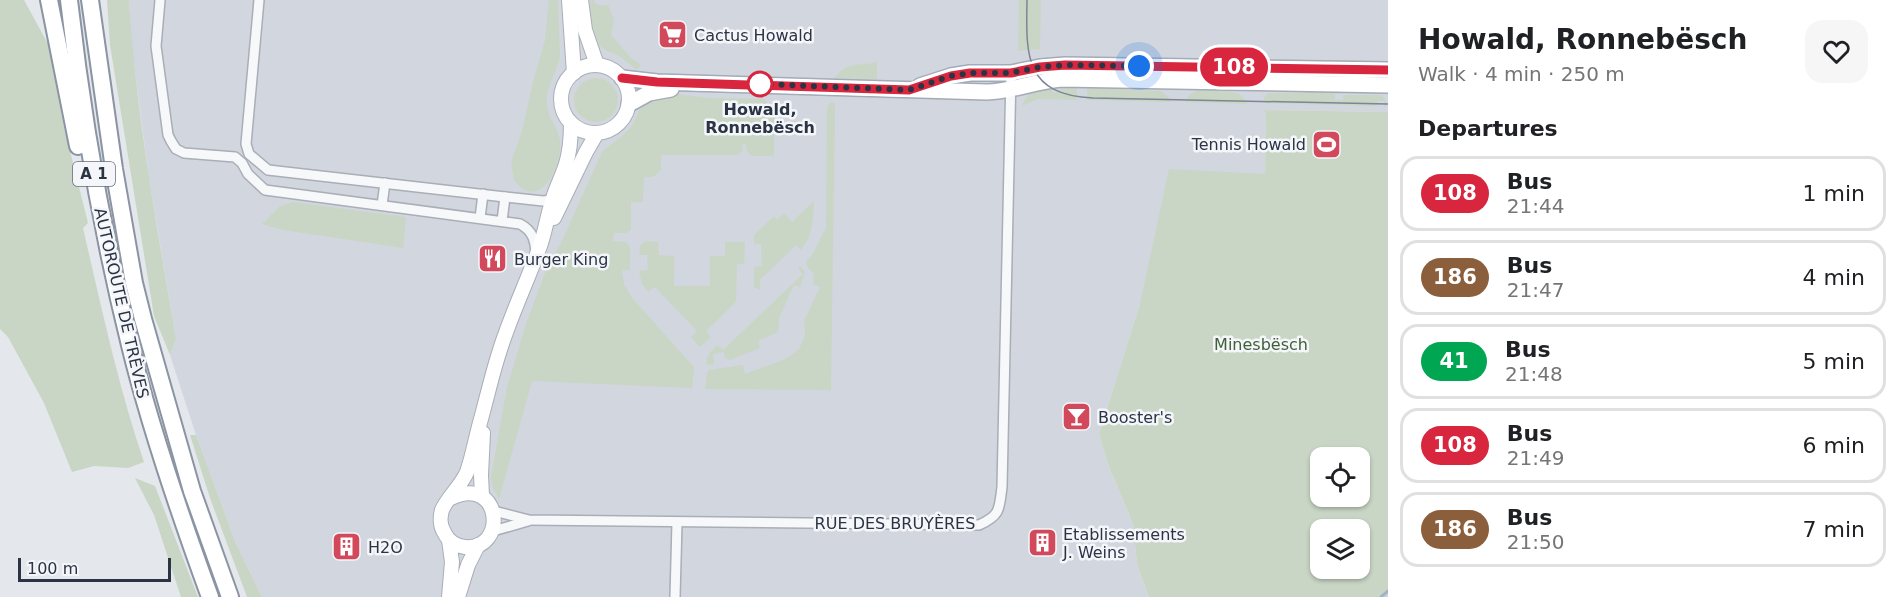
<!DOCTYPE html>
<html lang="en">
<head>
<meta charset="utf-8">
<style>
	:root { --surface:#fff; --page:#f6f6f6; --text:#202124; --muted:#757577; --line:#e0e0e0 }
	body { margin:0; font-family:"DejaVu Sans",sans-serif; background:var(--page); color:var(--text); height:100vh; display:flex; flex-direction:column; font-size:22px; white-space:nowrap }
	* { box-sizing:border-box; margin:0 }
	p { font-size:20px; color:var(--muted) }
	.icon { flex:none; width:33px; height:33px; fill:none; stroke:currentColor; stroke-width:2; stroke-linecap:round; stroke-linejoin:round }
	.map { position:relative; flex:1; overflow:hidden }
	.drawer { display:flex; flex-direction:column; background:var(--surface); width:510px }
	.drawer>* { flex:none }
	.badge { padding:0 12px; border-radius:20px; font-size:21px; line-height:39px }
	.buttons { position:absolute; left:1310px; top:447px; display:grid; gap:12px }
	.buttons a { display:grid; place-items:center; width:60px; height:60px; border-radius:12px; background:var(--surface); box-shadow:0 2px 4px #0004; font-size:30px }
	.scale { position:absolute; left:18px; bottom:15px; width:153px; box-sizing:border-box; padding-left:6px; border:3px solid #2b3445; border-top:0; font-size:16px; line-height:21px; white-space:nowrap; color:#2b3445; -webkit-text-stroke:4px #f4f6f9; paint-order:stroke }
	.you { position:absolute; width:30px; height:30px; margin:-15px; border:4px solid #fff; border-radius:50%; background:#1a73e8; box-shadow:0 0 0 9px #1a73e833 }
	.map>.badge { position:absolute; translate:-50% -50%; box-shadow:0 0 0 3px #fff }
	h2 { padding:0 30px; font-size:22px; line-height:54px }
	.round { display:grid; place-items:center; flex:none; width:63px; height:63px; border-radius:18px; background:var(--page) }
	.overview { display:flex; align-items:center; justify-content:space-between; height:102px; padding:0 30px }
	h1 { font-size:28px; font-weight:600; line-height:45px }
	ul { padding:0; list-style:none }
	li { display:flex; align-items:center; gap:18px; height:75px; margin:0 12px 9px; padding:0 18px; border:3px solid var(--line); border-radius:18px }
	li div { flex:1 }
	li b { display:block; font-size:22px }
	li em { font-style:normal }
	li .badge { min-width:66px; font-weight:700; text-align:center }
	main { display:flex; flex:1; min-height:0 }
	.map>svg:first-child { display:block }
	.built { fill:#d2d6de }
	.green { fill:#c9d6c5; fill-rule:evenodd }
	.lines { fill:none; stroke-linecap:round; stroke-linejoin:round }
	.stream { stroke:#9fb4cc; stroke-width:3 }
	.street-casing { stroke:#a9aeb7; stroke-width:12 }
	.secondary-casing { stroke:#a9aeb7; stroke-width:16 }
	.primary-casing { stroke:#a3abb8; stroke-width:18 }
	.highway-casing { stroke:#8b94a3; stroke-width:20 }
	.street { stroke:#f7f8fa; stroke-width:9 }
	.secondary { stroke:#fff; stroke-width:14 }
	.primary { stroke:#fff; stroke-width:15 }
	.highway { stroke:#fff; stroke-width:16 }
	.tram { stroke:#7d8696; stroke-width:1.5 }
	.line-casing { stroke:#fff; stroke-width:14 }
	.line { stroke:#d7263d; stroke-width:9 }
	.walk { stroke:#2b3445; stroke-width:6; stroke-dasharray:0 10.8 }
	.stop-dot { fill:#fff; stroke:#d7263d; stroke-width:3 }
	.labels { text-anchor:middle; stroke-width:5; stroke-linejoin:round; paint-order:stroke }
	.shield { fill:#f4f6f9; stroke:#676e7b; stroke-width:1.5 }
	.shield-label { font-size:15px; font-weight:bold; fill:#2b3445 }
	.poi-label { font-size:16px; fill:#2b3445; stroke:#f4f6f9; text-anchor:start }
	.stop-label { font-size:16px; font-weight:bold; fill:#2b3445; stroke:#f4f6f9 }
	.street-label { font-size:16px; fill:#2b3445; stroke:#f4f6f9 }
	.park-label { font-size:16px; fill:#3f6138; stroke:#f4f6f9 }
</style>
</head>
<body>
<main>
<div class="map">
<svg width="1388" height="597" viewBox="0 0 1388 597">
	<rect width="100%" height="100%" fill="#e4e7ec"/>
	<!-- built -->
	<path class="built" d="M 129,0 L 1388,0 L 1388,112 L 1263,110 L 1266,115 L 1265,174 L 1140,304 L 1099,434 L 1108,464 L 1133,524 L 1137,564 L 1149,597 L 262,597 L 235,541 L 196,435 L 170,355 L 176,339 L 149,178 L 132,49 Z"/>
	<!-- green -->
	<g class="green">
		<path d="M 0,0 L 24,0 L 48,44 L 64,127 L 88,223 L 83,228 C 101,306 118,385 144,462 L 128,468 L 94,466 L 72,472 L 44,403 L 8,337 L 0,329 Z"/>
		<path d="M 107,0 L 129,0 C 136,114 157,227 176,339 L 170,355 L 154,316 L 110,45 Z"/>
		<path d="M 549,0 L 558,0 L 560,56 C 557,74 545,86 547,105 C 548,118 558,128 560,140 C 563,157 548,200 525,190 C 521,188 517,183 514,180 L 511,162 L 522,131 L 534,78 L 545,40 Z"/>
		<path d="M 590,0 L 594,0 L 594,2 L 601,6 L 608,5 L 614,20 L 611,35 L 631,58 L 641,65 L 637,70 L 618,55 L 605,50 L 600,46 L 591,25 Z"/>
		<path d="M 1019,0 L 1041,0 L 1040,49 L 1018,51 Z"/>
		<path d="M 877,62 L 877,79 L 834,78 C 849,60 858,67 877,62 Z"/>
		<circle cx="596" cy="100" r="22"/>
		<path d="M 1077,84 L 1077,100 L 1038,99 L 1022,106 C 1027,94 1032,90 1045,86 L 1055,93 L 1067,85 Z"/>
		<path d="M 1087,84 L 1116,86 L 1128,90 L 1160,91 L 1166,95 L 1171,102 L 1087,100 Z"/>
		<path d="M 1312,90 L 1341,91 L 1344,93 L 1335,94 L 1335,100 L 1343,100 L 1343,95 L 1382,95 L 1385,99 L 1386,107 L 1384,107 L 1384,101 L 1377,101 L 1377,106 L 1265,103 L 1264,97 L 1269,93 L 1305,93 Z"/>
		<path d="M 1196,91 C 1212,91 1241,86 1247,104 L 1185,102 L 1189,95 Z"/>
		<path d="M 674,94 L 710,98 L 764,99 L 774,110 L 774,156 L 752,156 L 747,151 L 746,144 L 743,144 L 742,152 L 737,155 L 661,155 L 661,170 L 653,177 L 644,177 L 643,202 L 631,202 L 631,230 L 626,233 L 614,233 L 613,241 L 626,242 L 630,247 L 630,270 L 622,271 L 624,284 L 632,298 L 694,367 L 692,388 L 532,381 L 499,499 L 493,488 L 491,477 L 507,387 L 526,324 L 549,262 L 560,245 L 602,152 C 613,142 627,135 634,122 C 638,115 638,106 646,102 C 654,97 665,96 674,94 Z"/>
		<path d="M 831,102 L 835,103 L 831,390 L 705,389 L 707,374 L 709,370 L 743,365 L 745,374 L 786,359 L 799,349 L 805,336 L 804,321 L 820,287 L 813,284 L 814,274 L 807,266 L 806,262 L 814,252 L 826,227 L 827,112 L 828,105 Z"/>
		<path d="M 1263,110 L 1388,112 L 1388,597 L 1149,597 L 1137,564 L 1133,524 L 1108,464 L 1099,434 L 1140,304 L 1169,169 L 1265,174 L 1266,115 ZM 1320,458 L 1359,458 L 1359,496 L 1320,496 ZM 1320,530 L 1359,530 L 1359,568 L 1320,568 Z"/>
		<path d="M 814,201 C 813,220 813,235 801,250 L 796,245 L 760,280 L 760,290 L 754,287 L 754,267 L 762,266 L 761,244 L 754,244 L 754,235 L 774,216 L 777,220 L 784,213 L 792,222 Z"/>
		<path d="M 292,202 L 406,217 L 403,248 L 283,230 L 262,224 L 279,207 Z"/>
		<path d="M 646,241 L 658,242 L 659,255 L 674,256 L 674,286 L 710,286 L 710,256 L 725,256 L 725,242 L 745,242 L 744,264 L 737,264 L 736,302 L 706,331 L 711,337 L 700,347 L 691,337 L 697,331 L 655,287 L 648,292 L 642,284 L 639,271 L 648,270 L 647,255 L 639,255 L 640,246 Z"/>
		<path d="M 800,266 L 805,272 L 800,287 L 794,285 L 779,318 L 778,332 L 758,341 L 760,348 L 730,360 L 725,358 L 724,352 L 713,354 L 714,364 L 707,365 C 705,357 712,350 717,345 L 723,350 L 803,274 L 798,268 Z"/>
		<path d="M 190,435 L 196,435 L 235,541 L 262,597 L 247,597 L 210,498 Z"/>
		<path d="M 135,478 L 155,486 L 198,597 L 181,597 L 154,515 Z"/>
	</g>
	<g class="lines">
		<!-- stream -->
		<path class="stream" d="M 1381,597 L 1388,591"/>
		<defs>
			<g id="street">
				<path d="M 160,0 L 156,46 L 168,135 L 171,141 L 176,149 L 184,153 L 235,157 L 242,163 L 248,174 L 265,190 L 520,224 C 533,231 535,240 536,253"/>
				<path d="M 259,0 L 246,144 L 249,154 L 268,170 L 505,197 L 543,201 L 552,200"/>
				<path d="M 382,205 L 385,183"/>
				<path d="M 480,218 L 483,194"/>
				<path d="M 502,221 L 505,197"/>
				<path d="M 494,511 L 529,520 L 979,525 C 1001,515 999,509 1002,487 L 1011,73"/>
				<path d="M 493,531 L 528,521"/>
				<path d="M 675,597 L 677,523"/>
			</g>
			<g id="secondary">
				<path d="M 569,0 L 574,73"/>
				<path d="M 581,0 L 585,30 L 597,65"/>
				<circle cx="595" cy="99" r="34"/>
				<path d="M 554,218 L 586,152 L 597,133"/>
				<path d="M 482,496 L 481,475 L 483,433"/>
				<path d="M 451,498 C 502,474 508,551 465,547 C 456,546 448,541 444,532 C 440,526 440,517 442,510 C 447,498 461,486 467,472 C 473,455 476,436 481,419 C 487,397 492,375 499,353 C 510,317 527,282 540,246 C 545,232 547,217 552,202 C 555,189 562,177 566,164 C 570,151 571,137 571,123"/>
				<path d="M 449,540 L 452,562 L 449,597"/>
				<path d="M 458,597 L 468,565 L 478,545"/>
			</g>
			<g id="primary">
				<path d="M 622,78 L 657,82 L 987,92 C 1013,91 1036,81 1062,79 L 1388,85"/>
				<path d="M 920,86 L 951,76 L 970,73 L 1011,73 L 1040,67 L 1065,65 L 1388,70"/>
				<path d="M 629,104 L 649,93 L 671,89"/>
			</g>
			<g id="highway">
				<path d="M 49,0 L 78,146"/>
				<path d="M 69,0 C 82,116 102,232 130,345 C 151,431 180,515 210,597"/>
				<path d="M 90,0 L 114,169 L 134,283 L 143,319 L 192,491 L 230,597"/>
			</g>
		</defs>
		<!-- street casing -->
		<use href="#street" class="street-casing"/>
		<!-- secondary casing -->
		<use href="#secondary" class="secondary-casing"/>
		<!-- primary casing -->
		<use href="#primary" class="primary-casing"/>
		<!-- highway casing -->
		<use href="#highway" class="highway-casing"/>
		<!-- street -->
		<use href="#street" class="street"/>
		<!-- secondary -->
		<use href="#secondary" class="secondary"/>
		<!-- primary -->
		<use href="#primary" class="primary"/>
		<!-- highway -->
		<use href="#highway" class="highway"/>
		<!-- tram -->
		<path class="tram" d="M 1027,0 C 1026,55 1024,95 1093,98 L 1388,104"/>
	</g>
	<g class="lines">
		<defs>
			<path id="line" d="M 622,78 L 657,82 L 909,90 L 951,76 L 970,73 L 1011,73 L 1040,67 L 1065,65 L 1388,70"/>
		</defs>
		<!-- line casing -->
		<use href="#line" class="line-casing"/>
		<!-- line -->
		<use href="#line" class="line"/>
		<!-- walk -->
		<path class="walk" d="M 760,84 L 909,90 L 951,76 L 970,73 L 1011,73 L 1040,67 L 1065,65 L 1139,66"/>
	</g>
	<!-- icons -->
	<defs>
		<symbol id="supermarket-square" viewBox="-11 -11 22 22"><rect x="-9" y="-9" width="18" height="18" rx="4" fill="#d1495b" stroke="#f4f6f9"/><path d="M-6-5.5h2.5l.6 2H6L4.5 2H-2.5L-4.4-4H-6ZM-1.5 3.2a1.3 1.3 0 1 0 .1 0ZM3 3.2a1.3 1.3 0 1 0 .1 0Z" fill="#fff"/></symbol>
		<symbol id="stadium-square" viewBox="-11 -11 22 22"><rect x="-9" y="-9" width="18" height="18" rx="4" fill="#d1495b" stroke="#f4f6f9"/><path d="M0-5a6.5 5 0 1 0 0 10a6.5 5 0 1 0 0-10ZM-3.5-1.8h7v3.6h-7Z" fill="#fff"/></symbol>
		<symbol id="restaurant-square" viewBox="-11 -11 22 22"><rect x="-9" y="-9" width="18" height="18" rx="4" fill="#d1495b" stroke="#f4f6f9"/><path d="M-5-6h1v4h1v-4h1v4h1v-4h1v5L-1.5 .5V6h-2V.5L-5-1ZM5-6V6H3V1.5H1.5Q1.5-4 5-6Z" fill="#fff"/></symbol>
		<symbol id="bar-square" viewBox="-11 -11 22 22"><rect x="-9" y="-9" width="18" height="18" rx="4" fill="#d1495b" stroke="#f4f6f9"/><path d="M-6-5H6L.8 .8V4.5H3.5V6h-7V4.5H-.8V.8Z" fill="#fff"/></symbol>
		<symbol id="building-square" viewBox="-11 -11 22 22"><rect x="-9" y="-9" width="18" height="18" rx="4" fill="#d1495b" stroke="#f4f6f9"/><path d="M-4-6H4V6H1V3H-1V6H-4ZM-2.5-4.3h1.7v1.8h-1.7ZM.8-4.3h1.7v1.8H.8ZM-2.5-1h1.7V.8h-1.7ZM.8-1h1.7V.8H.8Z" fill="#fff"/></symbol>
	</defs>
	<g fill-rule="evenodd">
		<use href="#supermarket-square" x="656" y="18" width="33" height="33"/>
		<use href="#stadium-square" x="1310" y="128" width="33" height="33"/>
		<use href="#restaurant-square" x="476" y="242" width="33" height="33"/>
		<use href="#bar-square" x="1060" y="400" width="33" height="33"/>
		<use href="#building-square" x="1026" y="526" width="33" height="33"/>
		<use href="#building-square" x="330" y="530" width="33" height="33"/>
	</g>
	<!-- markers -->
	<circle class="stop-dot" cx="760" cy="84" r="12"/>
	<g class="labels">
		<!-- shield labels -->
		<rect class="shield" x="73" y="162" width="42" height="24" rx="4.5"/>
		<g class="shield-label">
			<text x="94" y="179">A 1</text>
		</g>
		<!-- poi labels -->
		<g class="poi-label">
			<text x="694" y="41">Cactus Howald</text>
			<text x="1306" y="150" text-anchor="end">Tennis Howald</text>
			<text x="514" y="265">Burger King</text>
			<text x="1098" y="423">Booster's</text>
			<text x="1063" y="540">Etablissements<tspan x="1063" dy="18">J. Weins</tspan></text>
			<text x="368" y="553">H2O</text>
		</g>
		<!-- stop labels -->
		<g class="stop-label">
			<text x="760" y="115">Howald,<tspan x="760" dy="18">Ronnebësch</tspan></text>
		</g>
		<!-- street labels -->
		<g class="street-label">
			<text transform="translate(122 303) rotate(77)" y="6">AUTOROUTE DE TRÈVES</text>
			<text x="895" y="529">RUE DES BRUYÈRES</text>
		</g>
		<!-- park labels -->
		<g class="park-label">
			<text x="1261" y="350">Minesbësch</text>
		</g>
	</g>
</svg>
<div class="buttons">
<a><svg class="icon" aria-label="locate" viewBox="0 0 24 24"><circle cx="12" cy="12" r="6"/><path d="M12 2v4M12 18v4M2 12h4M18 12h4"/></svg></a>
<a><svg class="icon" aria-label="layers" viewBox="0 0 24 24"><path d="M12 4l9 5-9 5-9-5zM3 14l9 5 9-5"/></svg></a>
</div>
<div class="scale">100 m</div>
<div class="you" style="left:1139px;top:66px"></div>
<b class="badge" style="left:1234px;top:67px;background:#d7263d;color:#fff">108</b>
</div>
<section class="drawer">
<div class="overview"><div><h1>Howald, Ronnebësch</h1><p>Walk · 4 min · 250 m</p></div><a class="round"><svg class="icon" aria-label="heart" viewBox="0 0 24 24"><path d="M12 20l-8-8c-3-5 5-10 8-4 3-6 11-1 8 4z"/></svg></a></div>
<h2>Departures</h2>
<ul>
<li><span class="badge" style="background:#d7263d;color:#fff">108</span><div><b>Bus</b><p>21:44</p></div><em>1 min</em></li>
<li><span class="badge" style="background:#8b5e3c;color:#fff">186</span><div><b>Bus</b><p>21:47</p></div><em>4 min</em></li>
<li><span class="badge" style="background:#00a651;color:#fff">41</span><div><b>Bus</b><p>21:48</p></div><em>5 min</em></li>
<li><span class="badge" style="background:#d7263d;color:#fff">108</span><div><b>Bus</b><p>21:49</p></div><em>6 min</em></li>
<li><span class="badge" style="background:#8b5e3c;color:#fff">186</span><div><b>Bus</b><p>21:50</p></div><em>7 min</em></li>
</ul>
</section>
</main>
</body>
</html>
